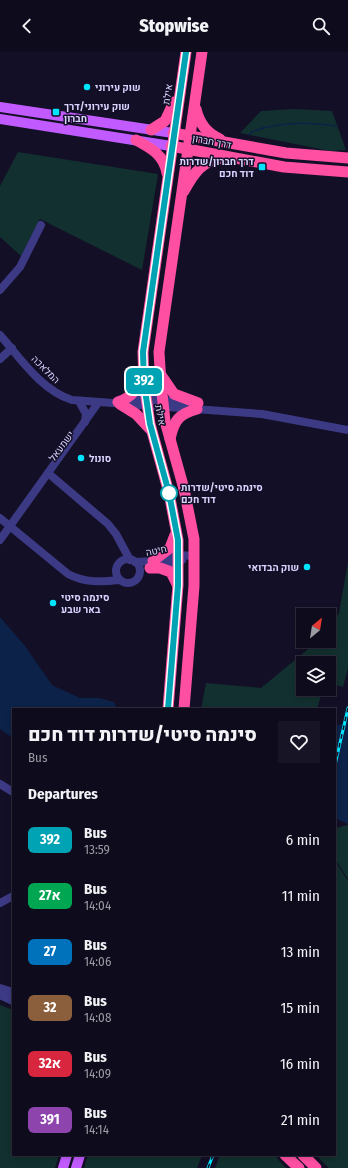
<!DOCTYPE html>
<html lang="en">
<head>
<meta charset="utf-8">
<style>
	:root { --surface:#0e0b1c; --page:#171425; --text:#f1f3f6; --muted:#9b9ba3; --line:#2e2b3b }
	body { margin:0; font-family:"Fira Sans Condensed",Heebo,sans-serif; background:var(--page); color:var(--text); height:100vh; display:flex; flex-direction:column; font-size:15px; white-space:nowrap }
	* { box-sizing:border-box; margin:0 }
	p { font-size:13px; color:var(--muted) }
	.icon { flex:none; width:22px; height:22px; fill:none; stroke:currentColor; stroke-width:2; stroke-linecap:round; stroke-linejoin:round }
	.map { position:relative; flex:1; overflow:hidden }
	.drawer { position:absolute; left:12px; top:656px; width:324px; height:448px; display:flex; flex-direction:column; background:var(--surface); border-radius:0px; box-shadow:0 2px 6px #0003,0 0 0 1px var(--line) }
	.drawer>* { flex:none }
	.badge { padding:0 8px; border-radius:6px; font-size:14px; line-height:26px }
	.needle { width:26px; rotate:30deg }
	.buttons { position:absolute; left:296px; top:556px; display:grid; gap:8px }
	.buttons a { display:grid; place-items:center; width:40px; height:40px; border-radius:0px; background:var(--surface); box-shadow:0 2px 6px #0003,0 0 0 1px var(--line); font-size:20px }
	.map>.badge { position:absolute; translate:-50% -50%; box-shadow:0 0 0 2px #fff }
	h2 { padding:0 16px; font-size:15px; line-height:36px }
	.round { display:grid; place-items:center; flex:none; width:42px; height:42px; border-radius:0px; background:var(--page) }
	.overview { display:flex; align-items:center; justify-content:space-between; height:68px; padding:0 16px }
	h1 { font-size:19px; font-weight:800; line-height:30px }
	ul { padding:0; list-style:none }
	li { display:flex; align-items:center; gap:12px; height:56px; padding:0 16px }
	li div { flex:1 }
	li b { display:block; font-size:15px }
	li em { font-style:normal }
	li .badge { min-width:44px; font-weight:700; text-align:center }
	header { display:flex; justify-content:space-between; align-items:center; height:52px; padding:0 16px; background:var(--surface); font-size:18px; font-weight:800 }
	.map>svg:first-child { display:block }
	.green { fill:#12302f }
	.water { fill:#0c2248 }
	.lines { fill:none; stroke-linecap:round; stroke-linejoin:round }
	.stream { stroke:#0c2248; stroke-width:1.5 }
	.minor { stroke:#3d3a85; stroke-width:8 }
	.major { stroke:#c25bff; stroke-width:10 }
	.highway { stroke:#ff4fa3; stroke-width:11 }
	.rail-casing { stroke:#00e5ff; stroke-width:3 }
	.rail { stroke:#130f26; stroke-width:1.5; stroke-dasharray:4.5; stroke-linecap:butt }
	.line-casing { stroke:#fff; stroke-width:9 }
	.line { stroke:#00a3b4; stroke-width:6 }
	.poi-dot { fill:#00e5ff; stroke:#130f26; stroke-width:1.5 }
	.stop-dot { fill:#fff; stroke:#00a3b4; stroke-width:2 }
	.labels { text-anchor:middle; stroke-width:3; stroke-linejoin:round; paint-order:stroke }
	.poi-label { font-size:10px; font-weight:bold; fill:#d9d4ff; stroke:#130f26; text-anchor:start }
	.street-label { font-size:10px; fill:#d9d4ff; stroke:#130f26 }
	.stop-label { font-size:10px; font-weight:bold; fill:#d9d4ff; stroke:#130f26; text-anchor:start }
</style>
</head>
<body>
<header><svg class="icon" aria-label="back" viewBox="0 0 24 24"><path d="M15 5l-7 7 7 7"/></svg>Stopwise<svg class="icon" aria-label="search" viewBox="0 0 24 24"><circle cx="10" cy="10" r="6"/><path d="M15 15l6 6"/></svg></header>
<div class="map">
<svg width="348" height="1116" viewBox="0 0 348 1116">
	<rect width="100%" height="100%" fill="#130f26"/>
	<!-- green -->
	<g class="green">
		<path d="M 294,57 L 332,59 L 346,98 L 330,99 L 240,81 L 261,59 Z"/>
		<path d="M 18,100 L 158,122 L 142,218 L 40,167 L 21,204 L 0,185 L 0,134 Z"/>
		<path d="M 348,510 L 348,616 L 343,635 L 329,631 L 329,611 L 303,611 L 303,637 L 323,637 L 317,657 L 201,657 L 206,631 L 261,636 L 318,589 L 329,589 L 329,575 L 339,561 Z"/>
		<path d="M 348,773 L 348,827 L 335,807 L 335,776 Z"/>
		<path d="M 335,809 L 348,829 L 348,1116 L 329,1116 L 316,1103 L 335,1103 Z"/>
		<path d="M 0,953 L 13,958 L 13,1103 L 59,1103 L 55,1116 L 0,1116 Z"/>
		<path d="M 88,1103 L 202,1103 L 197,1116 L 84,1116 Z"/>
		<path d="M 220,1103 L 274,1103 L 286,1116 L 215,1116 Z"/>
	</g>
	<!-- water -->
	<g class="water">
		<path d="M 0,565 L 25,594 L 52,633 L 80,646 L 99,646 L 114,650 L 117,657 L 13,657 L 13,686 L 0,677 Z"/>
		<path d="M 348,668 L 348,772 L 335,766 L 335,673 L 345,672 Z"/>
	</g>
	<g class="lines">
		<!-- stream -->
		<path class="stream" d="M 249,83 L 251,80 C 277,70 310,70 337,74"/>
		<!-- minor -->
		<g class="minor">
			<path d="M 0,238 L 20,215 L 41,173"/>
			<path d="M 0,283 C 21,307 41,338 72,348 L 262,362 L 348,378"/>
			<path d="M 0,307 L 12,296"/>
			<path d="M 79,349 L 86,362 L 85,370"/>
			<path d="M 128,349 L 146,347 L 186,350"/>
			<path d="M 48,421 L 108,472 L 116,482 L 130,508"/>
			<path d="M 0,466 L 68,522 C 85,531 101,530 120,528"/>
			<path d="M 0,488 L 98,351"/>
			<circle cx="128" cy="519" r="12"/>
			<path d="M 135,510 L 153,509 L 179,503 L 194,504"/>
			<path d="M 157,515 L 182,508"/>
			<path d="M 0,732 L 13,740"/>
			<path d="M 0,851 L 13,844"/>
			<path d="M 0,936 L 13,940"/>
			<path d="M 0,943 L 13,949"/>
		</g>
		<!-- major -->
		<g class="major">
			<path d="M 0,55 L 173,81"/>
			<path d="M 0,67 L 171,94"/>
			<path d="M 63,1116 L 67,1103"/>
			<path d="M 76,1116 L 80,1103"/>
		</g>
		<!-- highway -->
		<g class="highway">
			<path d="M 196,57 C 199,71 206,81 220,87"/>
			<path d="M 151,78 L 165,69 L 174,50"/>
			<path d="M 173,81 L 286,101 L 348,106"/>
			<path d="M 136,88 C 151,96 164,103 167,121"/>
			<path d="M 171,94 L 284,115 L 348,120"/>
			<path d="M 184,139 C 194,121 202,108 224,106"/>
			<path d="M 161,323 L 174,342 L 198,351"/>
			<path d="M 118,350 C 133,345 137,337 142,323"/>
			<path d="M 120,352 L 136,362 L 150,377"/>
			<path d="M 170,387 C 174,368 179,362 197,357"/>
			<path d="M 153,509 L 170,496 L 175,483"/>
			<path d="M 150,516 L 160,516 L 171,520 L 177,532"/>
			<path d="M 168,657 L 178,533 L 178,488 L 169,441 L 150,372 L 144,331 L 143,300 L 186,0"/>
			<path d="M 184,657 L 194,534 L 194,487 L 184,437 L 165,369 L 161,332 L 159,300 L 202,0"/>
			<path d="M 285,1103 L 299,1116"/>
			<path d="M 303,1103 L 316,1116"/>
		</g>
		<defs>
			<g id="rail">
				<path d="M 335,713 L 348,656"/>
				<path d="M 208,1116 L 213,1103"/>
			</g>
		</defs>
		<!-- rail casing -->
		<use href="#rail" class="rail-casing"/>
		<!-- rail -->
		<use href="#rail" class="rail"/>
	</g>
	<g class="lines">
		<defs>
			<path id="line" d="M 168,657 L 178,533 L 178,488 L 169,441 L 150,372 L 144,331 L 143,300 L 186,0"/>
		</defs>
		<!-- line casing -->
		<use href="#line" class="line-casing"/>
		<!-- line -->
		<use href="#line" class="line"/>
	</g>
	<!-- markers -->
	<g class="poi-dot">
		<circle cx="87" cy="35" r="4"/>
		<rect x="52" y="56" width="8" height="8" rx="2"/>
		<rect x="258" y="111" width="8" height="8" rx="2"/>
		<circle cx="81" cy="406" r="4"/>
		<circle cx="307" cy="515" r="4"/>
		<circle cx="53" cy="551" r="4"/>
	</g>
	<circle class="stop-dot" cx="169" cy="441" r="8"/>
	<g class="labels">
		<!-- poi labels -->
		<g class="poi-label">
			<text x="95" y="39">שוק עירוני</text>
			<text x="64" y="58">שוק עירוני/דרך<tspan x="64" dy="12">חברון</tspan></text>
			<text x="254" y="113" text-anchor="end">דרך חברון/שדרות<tspan x="254" dy="12">דוד חכם</tspan></text>
			<text x="89" y="410">סונול</text>
			<text x="299" y="519" text-anchor="end">שוק הבדואי</text>
			<text x="61" y="549">סינמה סיטי<tspan x="61" dy="12">באר שבע</tspan></text>
		</g>
		<!-- street labels -->
		<g class="street-label">
			<text transform="translate(167 42) rotate(-81)" y="4">אילת</text>
			<text transform="translate(212 89) rotate(11)" y="4">דרך חברון</text>
			<text transform="translate(46 317) rotate(45)" y="4">המלאכה</text>
			<text transform="translate(161 363) rotate(79)" y="4">אילת</text>
			<text transform="translate(61 394) rotate(-54)" y="4">ישמעאל</text>
			<text transform="translate(156 498) rotate(-12)" y="4">חיטה</text>
		</g>
		<!-- stop labels -->
		<g class="stop-label">
			<text x="181" y="439">סינמה סיטי/שדרות<tspan x="181" dy="12">דוד חכם</tspan></text>
		</g>
	</g>
</svg>
<div class="buttons">
<a><svg class="needle" viewBox="-14 -14 28 28"><path d="M0-13l5 13h-10z" fill="#e53935"/><path d="M0 13l5-13h-10z" fill="#9b9ba3"/></svg></a>
<a><svg class="icon" aria-label="layers" viewBox="0 0 24 24"><path d="M12 4l9 5-9 5-9-5zM3 14l9 5 9-5"/></svg></a>
</div>
<b class="badge" style="left:144px;top:329px;background:#00a3b4;color:#fff">392</b>
<section class="drawer">
<div class="overview"><div><h1>סינמה סיטי/שדרות דוד חכם</h1><p>Bus</p></div><a class="round"><svg class="icon" aria-label="heart" viewBox="0 0 24 24"><path d="M12 20l-8-8c-3-5 5-10 8-4 3-6 11-1 8 4z"/></svg></a></div>
<h2>Departures</h2>
<ul>
<li><span class="badge" style="background:#00a3b4;color:#fff">392</span><div><b>Bus</b><p>13:59</p></div><em>6 min</em></li>
<li><span class="badge" style="background:#00a651;color:#fff">27א</span><div><b>Bus</b><p>14:04</p></div><em>11 min</em></li>
<li><span class="badge" style="background:#0072bc;color:#fff">27</span><div><b>Bus</b><p>14:06</p></div><em>13 min</em></li>
<li><span class="badge" style="background:#8b5e3c;color:#fff">32</span><div><b>Bus</b><p>14:08</p></div><em>15 min</em></li>
<li><span class="badge" style="background:#d7263d;color:#fff">32א</span><div><b>Bus</b><p>14:09</p></div><em>16 min</em></li>
<li><span class="badge" style="background:#8e44ad;color:#fff">391</span><div><b>Bus</b><p>14:14</p></div><em>21 min</em></li>
</ul>
</section>
</div>
</body>
</html>
